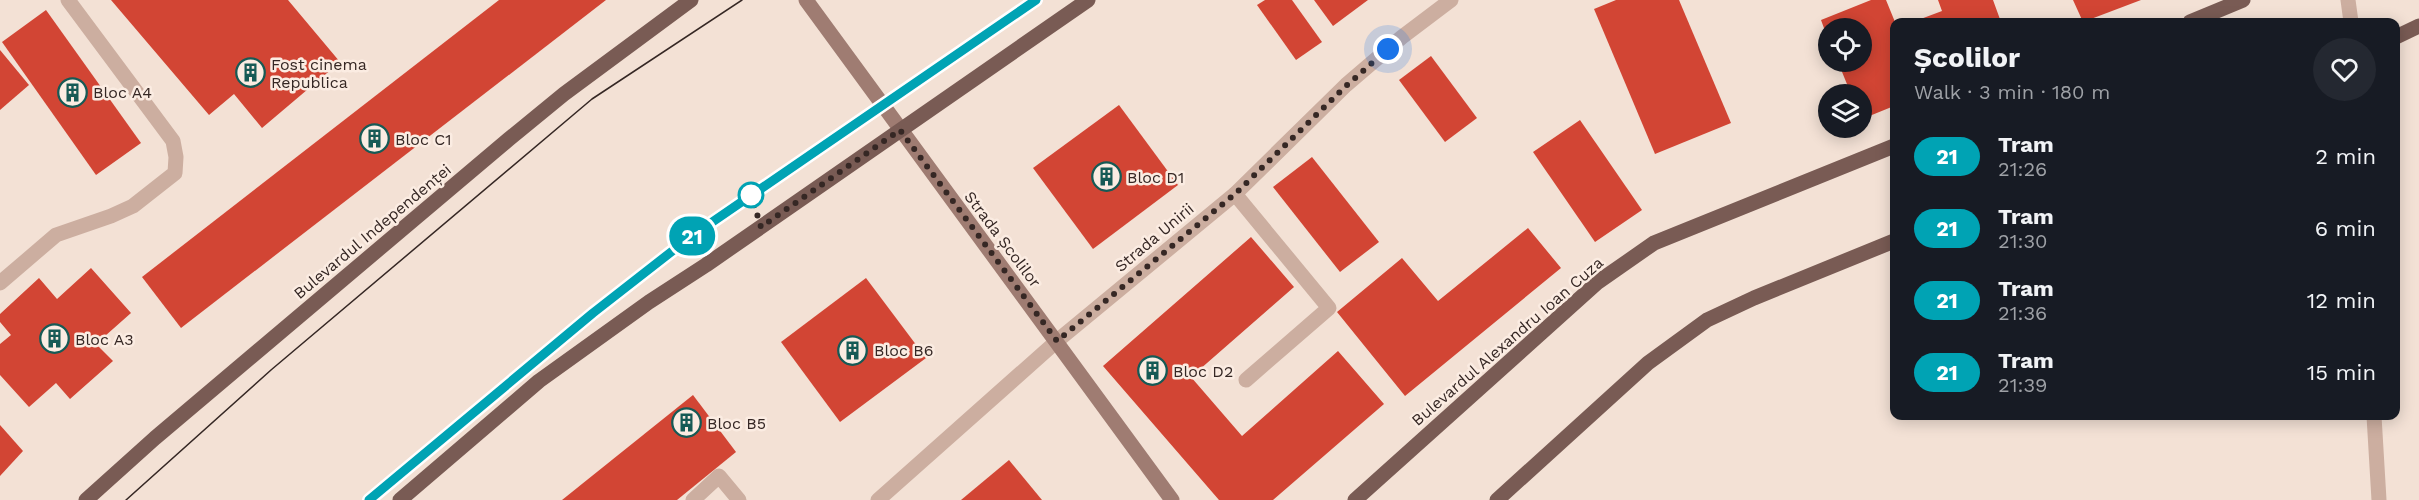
<!DOCTYPE html>
<html lang="en">
<head>
<meta charset="utf-8">
<style>
	:root { --surface:#171b24; --page:#242831; --text:#f1f3f6; --muted:#9ea1a6 }
	body { margin:0; font-family:"Work Sans",sans-serif; background:var(--page); color:var(--text); height:100vh; display:flex; flex-direction:column; font-size:22px; white-space:nowrap }
	* { box-sizing:border-box; margin:0 }
	p { font-size:20px; color:var(--muted) }
	.icon { flex:none; width:33px; height:33px; fill:none; stroke:currentColor; stroke-width:2; stroke-linecap:round; stroke-linejoin:round }
	.map { position:relative; flex:1; overflow:hidden }
	.drawer { position:absolute; left:1890px; top:18px; width:510px; height:402px; display:flex; flex-direction:column; background:var(--surface); border-radius:12px; box-shadow:0 3px 15px #0003 }
	.drawer>* { flex:none }
	.badge { padding:0 12px; border-radius:20px; font-size:21px; line-height:39px }
	.buttons { position:absolute; left:1818px; top:18px; display:grid; gap:12px }
	.buttons a { display:grid; place-items:center; width:54px; height:54px; border-radius:50%; background:var(--surface); box-shadow:0 3px 15px #0003; font-size:30px }
	.you { position:absolute; width:30px; height:30px; margin:-15px; border:4px solid #fff; border-radius:50%; background:#1a73e8; box-shadow:0 0 0 9px #1a73e833 }
	.map>.badge { position:absolute; translate:-50% -50%; box-shadow:0 0 0 3px #fff }
	.round { display:grid; place-items:center; flex:none; width:63px; height:63px; border-radius:32px; background:var(--page) }
	.head { display:flex; align-items:center; justify-content:space-between; height:102px; padding:0 24px }
	h1 { font-size:28px; font-weight:700; line-height:45px }
	ul { padding:0; list-style:none }
	li { display:flex; align-items:center; gap:18px; height:72px; padding:0 24px }
	li div { flex:1 }
	li b { display:block; font-size:22px }
	li em { font-style:normal }
	li .badge { min-width:66px; font-weight:700; text-align:center }
	.map>svg:first-child { display:block }
	.building { fill:#d24534 }
	.lines { fill:none; stroke-linecap:round; stroke-linejoin:round }
	.service { stroke:#ccaea0; stroke-width:15 }
	.minor { stroke:#ccaea0; stroke-width:15 }
	.tertiary { stroke:#ccaea0; stroke-width:15 }
	.secondary { stroke:#9f7c72; stroke-width:15 }
	.primary { stroke:#795b54; stroke-width:15 }
	.tram { stroke:#352724; stroke-width:1.5 }
	.line-casing { stroke:#fff; stroke-width:14 }
	.line { stroke:#00a3b4; stroke-width:9 }
	.walk { stroke:#352724; stroke-width:6; stroke-dasharray:0 10.8 }
	.stop-dot { fill:#fff; stroke:#00a3b4; stroke-width:3 }
	.labels { text-anchor:middle; stroke-width:5; stroke-linejoin:round; paint-order:stroke }
	.poi-label { font-size:16px; fill:#352724; stroke:#fbece2; text-anchor:start }
	.street-label { font-size:16px; fill:#352724; stroke:#fbece2 }
</style>
</head>
<body>
<div class="map">
<svg width="2419" height="500" viewBox="0 0 2419 500">
	<rect width="100%" height="100%" fill="#f3e1d5"/>
	<!-- building -->
	<g class="building">
		<path d="M 111,0 L 288,0 L 340,62 L 262,128 L 234,94 L 209,115 Z"/>
		<path d="M 499,0 L 606,0 L 181,328 L 142,277 Z"/>
		<path d="M 1265,0 L 1292,0 L 1322,42 L 1296,60 L 1257,5 Z"/>
		<path d="M 1314,0 L 1368,0 L 1333,26 Z"/>
		<path d="M 1616,0 L 1679,0 L 1731,123 L 1655,154 L 1594,9 Z"/>
		<path d="M 1871,0 L 1886,0 L 1895,22 L 1894,106 L 1862,119 L 1862,94 L 1851,94 L 1838,62 L 1862,62 L 1862,28 L 1828,28 L 1828,39 L 1821,20 Z"/>
		<path d="M 1938,0 L 1993,0 L 2001,22 L 1919,22 L 1918,20 L 1942,11 Z"/>
		<path d="M 2073,0 L 2141,0 L 2083,22 Z"/>
		<path d="M 46,10 L 141,143 L 96,175 L 2,42 Z"/>
		<path d="M 0,50 L 29,85 L 0,110 Z"/>
		<path d="M 1431,56 L 1477,118 L 1445,142 L 1399,80 Z"/>
		<path d="M 1119,105 L 1178,185 L 1093,249 L 1033,168 Z"/>
		<path d="M 1580,120 L 1642,210 L 1595,242 L 1533,152 Z"/>
		<path d="M 1312,157 L 1379,242 L 1340,272 L 1273,187 Z"/>
		<path d="M 1528,228 L 1561,268 L 1405,396 L 1337,312 L 1402,258 L 1438,301 Z"/>
		<path d="M 1251,237 L 1294,287 L 1191,377 L 1242,436 L 1338,351 L 1384,404 L 1273,500 L 1219,500 L 1103,366 Z"/>
		<path d="M 91,268 L 131,313 L 96,344 L 113,361 L 70,399 L 56,383 L 29,407 L 0,375 L 0,344 L 11,335 L 0,322 L 0,314 L 39,278 L 57,299 Z"/>
		<path d="M 866,278 L 926,358 L 840,422 L 781,342 Z"/>
		<path d="M 693,395 L 736,452 L 677,500 L 562,500 Z"/>
		<path d="M 0,425 L 23,451 L 0,476 Z"/>
		<path d="M 1009,460 L 1042,500 L 961,500 Z"/>
	</g>
	<g class="lines">
		<!-- service -->
		<g class="service">
			<path d="M 1235,194 L 1329,308 L 1246,380"/>
			<path d="M 0,283 L 56,235 L 111,216 L 133,206 L 175,173 L 176,157 L 173,141 L 68,0"/>
			<path d="M 693,500 L 719,476 L 739,500"/>
		</g>
		<!-- minor -->
		<path class="minor" d="M 878,500 L 1057,341 L 1235,194 L 1346,85 L 1402,37 L 1451,0"/>
		<!-- tertiary -->
		<g class="tertiary">
			<path d="M 2348,0 L 2351,22"/>
			<path d="M 2374,416 L 2379,500"/>
		</g>
		<!-- secondary -->
		<path class="secondary" d="M 806,0 L 1172,500"/>
		<!-- primary -->
		<g class="primary">
			<path d="M 2190,22 L 2243,0"/>
			<path d="M 2396,37 L 2419,26"/>
			<path d="M 86,500 L 155,438 L 509,139 L 564,94 L 691,0"/>
			<path d="M 400,500 L 539,381 L 649,302 L 706,265 L 1088,0"/>
			<path d="M 1355,500 L 1598,282 L 1654,243 L 1894,146"/>
			<path d="M 1497,500 L 1648,363 L 1707,320 L 1754,298 L 1894,241"/>
		</g>
		<!-- tram -->
		<g class="tram">
			<path d="M 126,500 L 271,370 L 592,99 L 742,0"/>
			<path d="M 369,500 L 593,313 L 689,238 L 1036,0"/>
		</g>
	</g>
	<g class="lines">
		<defs>
			<path id="line" d="M 369,500 L 593,313 L 689,238 L 1036,0"/>
		</defs>
		<!-- line casing -->
		<use href="#line" class="line-casing"/>
		<!-- line -->
		<use href="#line" class="line"/>
		<!-- walk -->
		<path class="walk" d="M 751,195 L 761,227 L 900,130 L 1057,341 L 1235,194 L 1346,86 L 1388,49"/>
	</g>
	<!-- icons -->
	<defs>
		<symbol id="building-ring" viewBox="-11 -11 22 22"><circle r="9.5" fill="#fbece2" stroke="#165a55" stroke-width="1.5"/><path d="M-4-6H4V6H1V3H-1V6H-4ZM-2.5-4.3h1.7v1.8h-1.7ZM.8-4.3h1.7v1.8H.8ZM-2.5-1h1.7V.8h-1.7ZM.8-1h1.7V.8H.8Z" fill="#165a55"/></symbol>
	</defs>
	<g fill-rule="evenodd">
		<use href="#building-ring" x="234" y="56" width="33" height="33"/>
		<use href="#building-ring" x="56" y="76" width="33" height="33"/>
		<use href="#building-ring" x="358" y="122" width="33" height="33"/>
		<use href="#building-ring" x="1090" y="160" width="33" height="33"/>
		<use href="#building-ring" x="38" y="322" width="33" height="33"/>
		<use href="#building-ring" x="836" y="334" width="33" height="33"/>
		<use href="#building-ring" x="1136" y="354" width="33" height="33"/>
		<use href="#building-ring" x="670" y="406" width="33" height="33"/>
	</g>
	<!-- markers -->
	<circle class="stop-dot" cx="751" cy="195" r="12"/>
	<g class="labels">
		<!-- poi labels -->
		<g class="poi-label">
			<text x="271" y="70">Fost cinema<tspan x="271" dy="18">Republica</tspan></text>
			<text x="93" y="98">Bloc A4</text>
			<text x="395" y="145">Bloc C1</text>
			<text x="1127" y="183">Bloc D1</text>
			<text x="75" y="345">Bloc A3</text>
			<text x="874" y="356">Bloc B6</text>
			<text x="1173" y="377">Bloc D2</text>
			<text x="707" y="429">Bloc B5</text>
		</g>
		<!-- street labels -->
		<g class="street-label">
			<text transform="translate(372 231) rotate(-40)" y="6">Bulevardul Independenței</text>
			<text transform="translate(1154 237) rotate(-40)" y="6">Strada Unirii</text>
			<text transform="translate(1003 239) rotate(53)" y="6">Strada Școlilor</text>
			<text transform="translate(1507 341) rotate(-41)" y="6">Bulevardul Alexandru Ioan Cuza</text>
		</g>
	</g>
</svg>
<div class="buttons">
<a><svg class="icon" aria-label="locate" viewBox="0 0 24 24"><circle cx="12" cy="12" r="6"/><path d="M12 2v4M12 18v4M2 12h4M18 12h4"/></svg></a>
<a><svg class="icon" aria-label="layers" viewBox="0 0 24 24"><path d="M12 4l9 5-9 5-9-5zM3 14l9 5 9-5"/></svg></a>
</div>
<div class="you" style="left:1388px;top:49px"></div>
<b class="badge" style="left:692px;top:236px;background:#00a3b4;color:#fff">21</b>
<section class="drawer">
<div class="head"><div><h1>Școlilor</h1><p>Walk · 3 min · 180 m</p></div><a class="round"><svg class="icon" aria-label="heart" viewBox="0 0 24 24"><path d="M12 20l-8-8c-3-5 5-10 8-4 3-6 11-1 8 4z"/></svg></a></div>
<ul>
<li><span class="badge" style="background:#00a3b4;color:#fff">21</span><div><b>Tram</b><p>21:26</p></div><em>2 min</em></li>
<li><span class="badge" style="background:#00a3b4;color:#fff">21</span><div><b>Tram</b><p>21:30</p></div><em>6 min</em></li>
<li><span class="badge" style="background:#00a3b4;color:#fff">21</span><div><b>Tram</b><p>21:36</p></div><em>12 min</em></li>
<li><span class="badge" style="background:#00a3b4;color:#fff">21</span><div><b>Tram</b><p>21:39</p></div><em>15 min</em></li>
</ul>
</section>
</div>
</body>
</html>
